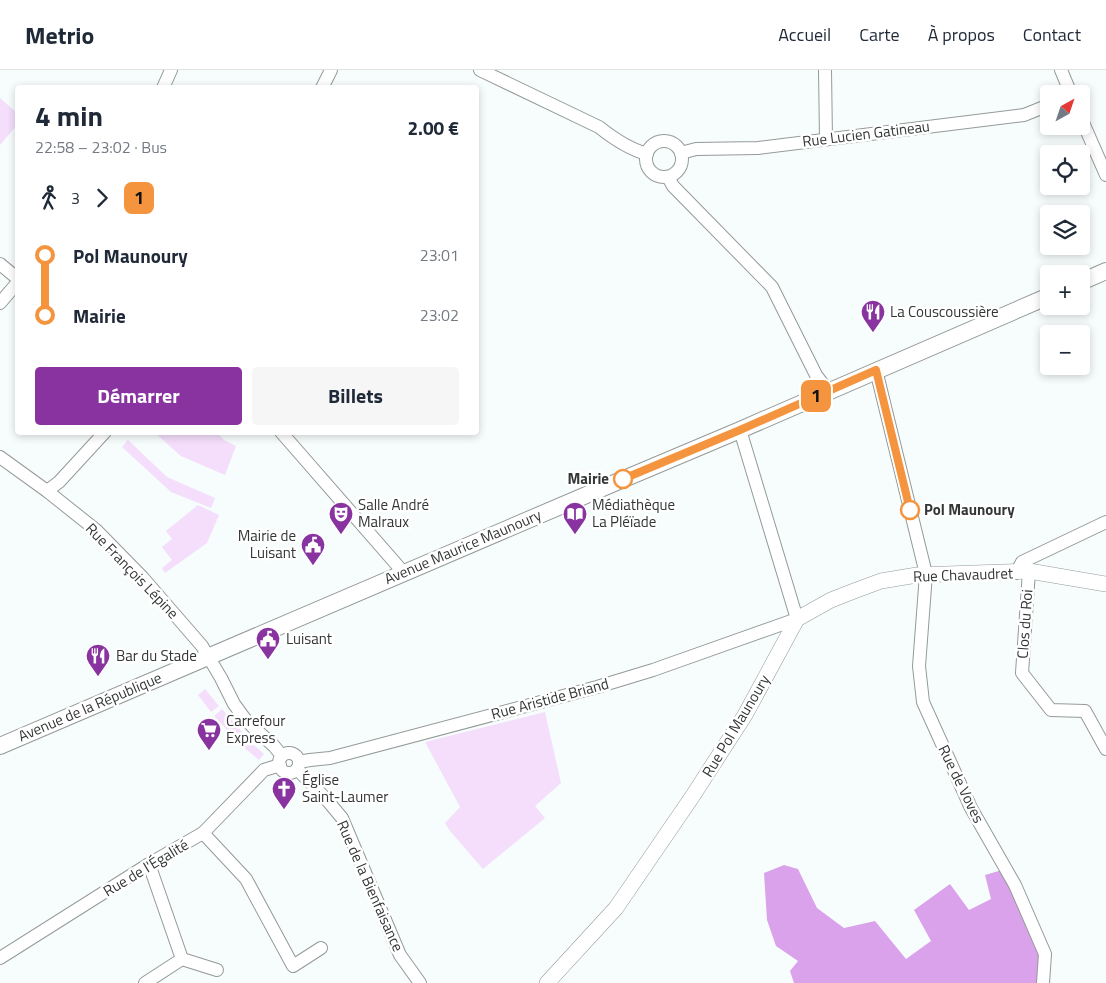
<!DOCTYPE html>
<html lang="fr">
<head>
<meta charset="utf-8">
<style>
	:root { --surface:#fff; --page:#f6f6f7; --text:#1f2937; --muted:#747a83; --line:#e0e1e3; --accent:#8933a1 }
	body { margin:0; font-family:"Titillium Web",sans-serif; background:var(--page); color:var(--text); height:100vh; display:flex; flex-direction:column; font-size:19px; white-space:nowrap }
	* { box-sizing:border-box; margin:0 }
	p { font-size:16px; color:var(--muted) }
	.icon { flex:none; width:28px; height:28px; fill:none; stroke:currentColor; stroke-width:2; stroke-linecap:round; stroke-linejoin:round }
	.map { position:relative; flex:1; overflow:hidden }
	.sheet { position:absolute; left:15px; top:15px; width:464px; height:350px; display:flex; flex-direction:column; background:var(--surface); border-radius:5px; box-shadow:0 2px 8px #0003 }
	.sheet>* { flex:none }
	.badge { padding:0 10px; border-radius:8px; font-size:18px; line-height:32px }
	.needle { width:32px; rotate:40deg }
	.buttons { position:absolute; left:1040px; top:15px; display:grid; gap:10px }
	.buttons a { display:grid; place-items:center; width:50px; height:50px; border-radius:5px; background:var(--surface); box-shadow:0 2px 8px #0003; font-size:25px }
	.map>.badge { position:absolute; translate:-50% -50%; box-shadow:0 0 0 2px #fff }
	.legs { display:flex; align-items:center; gap:8px; height:55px; padding:0 20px; font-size:16px }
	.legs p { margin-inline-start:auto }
	.headline { display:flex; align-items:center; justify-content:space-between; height:85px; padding:0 20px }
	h1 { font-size:28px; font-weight:700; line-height:38px }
	.primary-button { display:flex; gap:10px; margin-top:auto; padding:10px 20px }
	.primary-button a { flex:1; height:58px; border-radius:5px; background:var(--accent); color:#fff; font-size:20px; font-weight:700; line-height:58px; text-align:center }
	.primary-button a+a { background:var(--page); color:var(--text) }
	ul { padding:0 20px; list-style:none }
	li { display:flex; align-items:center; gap:18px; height:60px; font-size:19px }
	li i { display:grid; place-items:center; width:8px; height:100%; margin:0 6px; background:currentColor }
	li i::after { content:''; width:12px; height:12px; margin:-6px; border:4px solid; border-radius:50%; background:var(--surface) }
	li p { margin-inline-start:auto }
	li:first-child i { background:linear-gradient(#0000 50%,currentColor 0) }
	li:last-child i { background:linear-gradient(currentColor 50%,#0000 0) }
	header { display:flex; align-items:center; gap:30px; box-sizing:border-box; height:70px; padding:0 25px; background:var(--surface); border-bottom:1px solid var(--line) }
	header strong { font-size:24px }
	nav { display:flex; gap:28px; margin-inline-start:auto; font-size:18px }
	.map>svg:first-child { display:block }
	.green { fill:#f4defb }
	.forest { fill:#daa2eb }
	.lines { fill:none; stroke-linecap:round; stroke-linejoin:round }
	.minor-casing { stroke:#949a99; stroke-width:14 }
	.tertiary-casing { stroke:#949a99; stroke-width:16 }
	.secondary-casing { stroke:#949a99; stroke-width:18 }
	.minor { stroke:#fff; stroke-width:12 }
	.tertiary { stroke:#fff; stroke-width:15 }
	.secondary { stroke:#fff; stroke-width:16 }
	.line-1-casing { stroke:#fff; stroke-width:11 }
	.line-1 { stroke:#f4943f; stroke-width:8 }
	.stop-1-dot { fill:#fff; stroke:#f4943f; stroke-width:2.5 }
	.labels { text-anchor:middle; stroke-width:5; stroke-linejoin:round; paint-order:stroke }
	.street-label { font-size:15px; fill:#343636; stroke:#fff }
	.poi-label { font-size:15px; fill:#343636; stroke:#fff; text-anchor:start }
	.stop-label { font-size:15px; font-weight:bold; fill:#343636; stroke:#fff; text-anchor:end }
</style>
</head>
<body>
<header>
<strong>Metrio</strong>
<nav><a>Accueil</a><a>Carte</a><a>À propos</a><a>Contact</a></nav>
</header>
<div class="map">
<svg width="1106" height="913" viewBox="0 0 1106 913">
	<rect width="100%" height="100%" fill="#f7fdfc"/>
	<!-- green -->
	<g class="green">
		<path d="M 0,28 L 17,43 L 18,54 L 0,75 Z"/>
		<path d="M 155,363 L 217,363 L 224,370 L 236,376 L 225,405 L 181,386 Z"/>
		<path d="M 128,370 L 167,407 L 215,428 L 211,438 L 171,422 L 122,377 Z"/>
		<path d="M 198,435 L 219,445 L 207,473 L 165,503 L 162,498 L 172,490 L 162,477 L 172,469 L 166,461 Z"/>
		<path d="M 205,619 L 219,636 L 211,642 L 198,625 Z"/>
		<path d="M 222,639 L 244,664 L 237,671 L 214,646 Z"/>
		<path d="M 545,642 L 561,713 L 535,736 L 545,748 L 483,799 L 450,761 L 445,753 L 460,737 L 425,672 Z"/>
		<path d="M 247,669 L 264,684 L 259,690 L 241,675 Z"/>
	</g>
	<!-- forest -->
	<path class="forest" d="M 784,795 L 798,799 L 817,838 L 844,858 L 875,851 L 906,889 L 931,871 L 914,840 L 950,814 L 969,840 L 991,829 L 985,805 L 1002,800 L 1034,868 L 1040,890 L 1039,913 L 794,913 L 790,901 L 798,891 L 776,876 L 767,850 L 764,803 Z"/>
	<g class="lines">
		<defs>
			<g id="minor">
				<path d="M 480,0 L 599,57 C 614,69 629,79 647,84"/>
				<path d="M 825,0 L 826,69"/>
				<path d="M 1061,0 L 1071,24"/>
				<path d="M 163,18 L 171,0"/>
				<path d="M 322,18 L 331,0"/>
				<path d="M 1081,48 L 1106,105"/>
				<circle cx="664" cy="89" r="18"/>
				<path d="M 681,83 L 696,79 L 758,78 L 1024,45 L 1049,35"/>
				<path d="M 668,107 L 673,116 L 772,217 L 816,305 L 828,321"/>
				<path d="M 0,194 L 18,209"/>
				<path d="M 0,233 L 18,212"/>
				<path d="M 876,300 L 926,504 L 919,596 L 923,632 L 971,738 L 1015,815 L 1045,884 L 1043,913"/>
				<path d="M 281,362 L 404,503"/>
				<path d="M 0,387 L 47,421 L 96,460 L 143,508 L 202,576 L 221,608 L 234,634 L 245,649 L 253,657 L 274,676 L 282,686"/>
				<path d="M 47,421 L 59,412 L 105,362"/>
				<path d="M 1029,501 L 1022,603 L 1051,640 L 1085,641 L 1106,679"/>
				<path d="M 1016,503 L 1022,492 L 1106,452"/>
				<circle cx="289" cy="693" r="10"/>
				<path d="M 299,692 L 310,690 L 330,688 L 597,617 L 653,600 L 797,549 L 740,360"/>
				<path d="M 297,699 L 327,730 L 342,748 L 400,885 L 420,913"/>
				<path d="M 203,763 L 246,809 L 293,896 L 321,878"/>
				<path d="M 0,888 L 149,794 L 203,763 L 264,700 L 280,695"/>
				<path d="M 182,889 L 217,900"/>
				<path d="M 145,913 L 182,889 L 149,794"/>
			</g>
			<path id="tertiary" d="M 547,913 L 616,838 L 692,727 L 745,645 L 797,549 L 831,530 L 854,521 L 881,511 L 917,505 L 1029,501 L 1106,514"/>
			<g id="secondary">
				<path d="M 1081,212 L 1106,201"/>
				<path d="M 0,676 L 612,414 L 740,360 L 1049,226"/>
			</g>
		</defs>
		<!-- minor casing -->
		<use href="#minor" class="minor-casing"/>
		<!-- tertiary casing -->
		<use href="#tertiary" class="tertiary-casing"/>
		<!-- secondary casing -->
		<use href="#secondary" class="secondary-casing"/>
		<!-- minor -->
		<use href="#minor" class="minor"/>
		<!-- tertiary -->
		<use href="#tertiary" class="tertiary"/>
		<!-- secondary -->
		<use href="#secondary" class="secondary"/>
	</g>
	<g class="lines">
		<defs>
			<path id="line-1" d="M 623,409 L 740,360 L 876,300 L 910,440"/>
		</defs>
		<!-- line-1 casing -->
		<use href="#line-1" class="line-1-casing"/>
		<!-- line-1 -->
		<use href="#line-1" class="line-1"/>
	</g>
	<!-- icons -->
	<defs>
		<symbol id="restaurant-pin" viewBox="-11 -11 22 30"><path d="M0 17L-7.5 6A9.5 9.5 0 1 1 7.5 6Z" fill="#8933a1" stroke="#fff"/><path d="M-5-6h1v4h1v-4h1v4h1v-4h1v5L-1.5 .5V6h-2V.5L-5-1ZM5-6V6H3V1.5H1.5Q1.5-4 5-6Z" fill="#fff"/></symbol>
		<symbol id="theatre-pin" viewBox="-11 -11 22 30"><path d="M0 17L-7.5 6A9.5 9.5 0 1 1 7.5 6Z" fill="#8933a1" stroke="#fff"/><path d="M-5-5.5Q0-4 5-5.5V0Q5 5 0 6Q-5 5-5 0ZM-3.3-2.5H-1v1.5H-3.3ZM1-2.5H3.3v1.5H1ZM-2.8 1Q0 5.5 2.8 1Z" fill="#fff"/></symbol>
		<symbol id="library-pin" viewBox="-11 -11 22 30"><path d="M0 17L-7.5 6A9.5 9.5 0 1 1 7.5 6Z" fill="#8933a1" stroke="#fff"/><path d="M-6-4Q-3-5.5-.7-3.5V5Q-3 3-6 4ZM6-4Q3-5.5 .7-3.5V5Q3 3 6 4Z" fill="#fff"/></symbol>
		<symbol id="civic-pin" viewBox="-11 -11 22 30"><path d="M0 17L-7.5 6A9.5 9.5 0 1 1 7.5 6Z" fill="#8933a1" stroke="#fff"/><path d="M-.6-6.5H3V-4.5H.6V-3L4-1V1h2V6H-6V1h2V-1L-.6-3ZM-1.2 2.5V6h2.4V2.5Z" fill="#fff"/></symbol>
		<symbol id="supermarket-pin" viewBox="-11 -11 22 30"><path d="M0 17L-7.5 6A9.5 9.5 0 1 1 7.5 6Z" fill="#8933a1" stroke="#fff"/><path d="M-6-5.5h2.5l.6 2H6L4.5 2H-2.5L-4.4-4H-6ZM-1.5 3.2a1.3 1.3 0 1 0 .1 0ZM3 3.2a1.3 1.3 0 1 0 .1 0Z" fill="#fff"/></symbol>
		<symbol id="church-pin" viewBox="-11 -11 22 30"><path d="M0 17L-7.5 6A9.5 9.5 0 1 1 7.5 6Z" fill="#8933a1" stroke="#fff"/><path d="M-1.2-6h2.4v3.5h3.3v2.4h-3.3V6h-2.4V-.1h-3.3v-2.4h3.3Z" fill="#fff"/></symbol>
	</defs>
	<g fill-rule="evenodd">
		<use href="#restaurant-pin" x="859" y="228" width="28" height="38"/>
		<use href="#theatre-pin" x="327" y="430" width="28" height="38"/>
		<use href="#library-pin" x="561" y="430" width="28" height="38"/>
		<use href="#civic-pin" x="299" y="461" width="28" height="38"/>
		<use href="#civic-pin" x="254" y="555" width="28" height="38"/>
		<use href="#restaurant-pin" x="84" y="572" width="28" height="38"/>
		<use href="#supermarket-pin" x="195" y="646" width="28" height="38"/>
		<use href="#church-pin" x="270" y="705" width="28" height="38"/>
	</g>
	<!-- markers -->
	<g class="stop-1-dot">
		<circle cx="623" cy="409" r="9"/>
		<circle cx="910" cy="440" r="9"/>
	</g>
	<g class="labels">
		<!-- street labels -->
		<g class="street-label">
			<text transform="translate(866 64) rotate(-7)" y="5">Rue Lucien Gatineau</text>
			<text transform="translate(463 477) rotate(-23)" y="5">Avenue Maurice Maunoury</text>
			<text transform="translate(132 501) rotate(46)" y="5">Rue François Lépine</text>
			<text transform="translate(963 505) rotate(-2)" y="5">Rue Chavaudret</text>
			<text transform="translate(1025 554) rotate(-86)" y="5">Clos du Roi</text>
			<text transform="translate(550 629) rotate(-15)" y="5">Rue Aristide Briand</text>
			<text transform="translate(90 637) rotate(-23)" y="5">Avenue de la République</text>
			<text transform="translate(736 656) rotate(-59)" y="5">Rue Pol Maunoury</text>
			<text transform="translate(961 714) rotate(64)" y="5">Rue de Voves</text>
			<text transform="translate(146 798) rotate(-31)" y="5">Rue de l'Égalité</text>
			<text transform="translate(370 816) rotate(66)" y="5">Rue de la Bienfaisance</text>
		</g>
		<!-- poi labels -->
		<g class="poi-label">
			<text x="890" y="247">La Couscoussière</text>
			<text x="358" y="440">Salle André<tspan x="358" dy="17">Malraux</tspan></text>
			<text x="592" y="440">Médiathèque<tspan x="592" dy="17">La Pléïade</tspan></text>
			<text x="296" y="471" text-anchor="end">Mairie de<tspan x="296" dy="17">Luisant</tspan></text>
			<text x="286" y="574">Luisant</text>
			<text x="116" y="591">Bar du Stade</text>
			<text x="226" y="656">Carrefour<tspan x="226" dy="17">Express</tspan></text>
			<text x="302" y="715">Église<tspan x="302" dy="17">Saint-Laumer</tspan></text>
		</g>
		<!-- stop labels -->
		<g class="stop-label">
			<text x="609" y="414">Mairie</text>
			<text x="924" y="445" text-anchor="start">Pol Maunoury</text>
		</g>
	</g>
</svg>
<div class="buttons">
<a><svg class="needle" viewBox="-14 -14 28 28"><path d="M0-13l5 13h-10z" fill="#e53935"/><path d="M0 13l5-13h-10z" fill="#747a83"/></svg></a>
<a><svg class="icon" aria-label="locate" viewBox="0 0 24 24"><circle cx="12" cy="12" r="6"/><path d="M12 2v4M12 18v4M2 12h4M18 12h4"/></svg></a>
<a><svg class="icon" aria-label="layers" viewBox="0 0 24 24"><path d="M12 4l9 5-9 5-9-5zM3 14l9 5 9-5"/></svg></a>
<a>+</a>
<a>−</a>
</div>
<b class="badge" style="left:816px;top:326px;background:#f4943f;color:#111">1</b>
<section class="sheet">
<div class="headline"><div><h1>4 min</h1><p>22:58 – 23:02 · Bus</p></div><b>2.00 €</b></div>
<div class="legs"><svg class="icon" aria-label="walk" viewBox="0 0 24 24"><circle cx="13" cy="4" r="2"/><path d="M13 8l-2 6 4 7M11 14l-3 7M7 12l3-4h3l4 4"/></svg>3<svg class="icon" aria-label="forward" viewBox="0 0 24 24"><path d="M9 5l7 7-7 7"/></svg><b class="badge" style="background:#f4943f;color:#111">1</b></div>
<ul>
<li><i style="color:#f4943f"></i><b>Pol Maunoury</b><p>23:01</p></li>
<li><i style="color:#f4943f"></i><b>Mairie</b><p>23:02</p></li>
</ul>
<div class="primary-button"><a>Démarrer</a><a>Billets</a></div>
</section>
</div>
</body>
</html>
